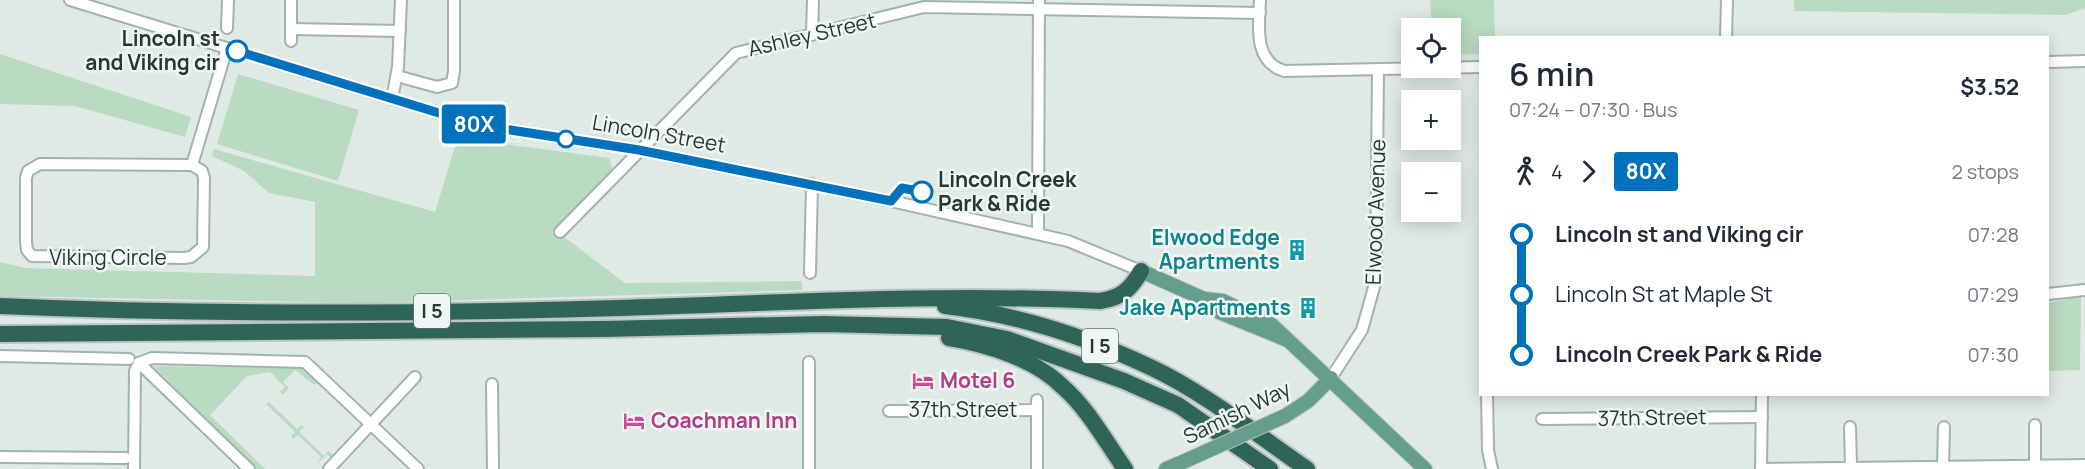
<!DOCTYPE html>
<html lang="en">
<head>
<meta charset="utf-8">
<style>
	:root { --surface:#fff; --page:#f6f6f7; --text:#1f2937; --muted:#747a83 }
	body { margin:0; font-family:Manrope,sans-serif; background:var(--page); color:var(--text); height:100vh; display:flex; flex-direction:column; font-size:22px; white-space:nowrap }
	* { box-sizing:border-box; margin:0 }
	p { font-size:20px; color:var(--muted) }
	.icon { flex:none; width:33px; height:33px; fill:none; stroke:currentColor; stroke-width:2; stroke-linecap:round; stroke-linejoin:round }
	.map { position:relative; flex:1; overflow:hidden }
	.sheet { position:absolute; left:1479px; top:36px; width:570px; height:360px; display:flex; flex-direction:column; background:var(--surface); border-radius:0px; box-shadow:0 3px 15px #0003 }
	.sheet>* { flex:none }
	.badge { padding:0 12px; border-radius:4px; font-size:21px; line-height:39px }
	.fabs { position:absolute; left:1401px; top:18px; display:grid; gap:12px }
	.fabs a { display:grid; place-items:center; width:60px; height:60px; border-radius:0px; background:var(--surface); box-shadow:0 3px 15px #0003; font-size:30px }
	.map>.badge { position:absolute; translate:-50% -50%; box-shadow:0 0 0 3px #fff }
	.legs { display:flex; align-items:center; gap:9px; height:66px; padding:0 30px; font-size:20px }
	.legs p { margin-inline-start:auto }
	.head { display:flex; align-items:center; justify-content:space-between; height:102px; padding:0 30px }
	h1 { font-size:33px; font-weight:600; line-height:45px }
	ul { padding:0 30px; list-style:none }
	li { display:flex; align-items:center; gap:21px; height:60px; font-size:22px }
	li i { display:grid; place-items:center; width:9px; height:100%; margin:0 8px; background:currentColor }
	li i::after { content:''; width:15px; height:15px; margin:-8px; border:4px solid; border-radius:50%; background:var(--surface) }
	li p { margin-inline-start:auto }
	li:first-child i { background:linear-gradient(#0000 50%,currentColor 0) }
	li:last-child i { background:linear-gradient(currentColor 50%,#0000 0) }
	.map>svg:first-child { display:block }
	.green { fill:#b9dbc1 }
	.lines { fill:none; stroke-linecap:round; stroke-linejoin:round }
	.minor-casing { stroke:#a3b2ac; stroke-width:14 }
	.major-casing { stroke:#bcc4c2; stroke-width:16 }
	.highway-casing { stroke:#bcc4c2; stroke-width:20 }
	.minor { stroke:#fff; stroke-width:10 }
	.major { stroke:#669e8d; stroke-width:14 }
	.highway { stroke:#2f6557; stroke-width:16 }
	.major-bridge-casing { stroke:#bcc4c2; stroke-width:16; stroke-linecap:butt }
	.major-bridge { stroke:#669e8d; stroke-width:14 }
	.line-1-casing { stroke:#fff; stroke-width:14 }
	.line-1 { stroke:#0072bc; stroke-width:9 }
	.stop-1-dot { fill:#fff; stroke:#0072bc; stroke-width:3 }
	.labels { text-anchor:middle; stroke-width:5; stroke-linejoin:round; paint-order:stroke }
	.shield { fill:#f0f7f3; stroke:#5f736c; stroke-width:1.5 }
	.shield-label { font-size:20px; font-weight:bold; fill:#213a32 }
	.street-label { font-size:21px; fill:#213a32; stroke:#f0f7f3 }
	.stop-label { font-size:21px; font-weight:bold; fill:#213a32; stroke:#f0f7f3; text-anchor:end }
	.culture-label { font-size:21px; font-weight:bold; fill:#0d838f; stroke:#f0f7f3; text-anchor:end }
	.hotel-label { font-size:21px; font-weight:bold; fill:#b23c85; stroke:#f0f7f3; text-anchor:start }
</style>
</head>
<body>
<div class="map">
<svg width="2085" height="469" viewBox="0 0 2085 469">
	<rect width="100%" height="100%" fill="#e0eae5"/>
	<!-- green -->
	<g class="green">
		<path d="M 1430,0 L 1494,0 L 1495,37 L 1480,38 L 1480,54 L 1451,55 L 1450,28 L 1432,28 Z"/>
		<path d="M 1794,0 L 2085,0 L 2085,8 L 2066,15 L 1794,11 Z"/>
		<path d="M 0,54 L 191,117 L 185,137 L 75,106 L 0,104 Z"/>
		<path d="M 238,74 L 359,110 L 338,181 L 217,144 Z"/>
		<path d="M 459,133 L 504,144 L 609,158 L 613,170 L 555,230 L 625,283 L 802,281 L 802,290 L 366,303 L 0,296 L 0,262 L 25,268 L 315,276 L 315,202 L 269,193 L 244,171 L 212,156 L 214,149 L 435,212 Z"/>
		<path d="M 2081,296 L 2080,370 L 2048,371 L 2048,303 Z"/>
		<path d="M 153,366 L 303,368 L 362,423 L 318,384 L 313,384 L 295,370 L 283,382 L 289,388 L 283,395 L 280,392 L 285,387 L 270,372 L 247,376 L 210,415 L 265,469 L 255,469 Z"/>
		<path d="M 269,402 L 297,429 L 302,425 L 304,427 L 299,432 L 324,456 L 328,451 L 334,456 L 332,459 L 327,454 L 317,464 L 321,457 L 298,435 L 293,439 L 291,437 L 295,432 L 266,404 Z"/>
	</g>
	<g class="lines">
		<defs>
			<g id="minor">
				<path d="M 70,0 L 478,125 L 639,150 L 891,201 L 1068,241 L 1141,271"/>
				<path d="M 1260,0 C 1259,26 1253,61 1284,71 L 1480,67"/>
				<path d="M 227,28 L 228,0"/>
				<path d="M 291,29 L 400,31"/>
				<path d="M 812,35 L 813,0"/>
				<path d="M 1726,38 L 1727,0"/>
				<path d="M 291,41 L 291,0"/>
				<path d="M 2048,62 L 2085,61"/>
				<path d="M 397,76 L 437,87 L 452,83 L 454,71 L 454,0"/>
				<path d="M 392,99 L 398,67 L 401,0"/>
				<path d="M 40,164 L 192,165 L 202,171 L 204,178 L 203,247 L 191,257 L 184,258 L 32,256 L 27,250 L 26,242 L 26,178 L 28,171 Z"/>
				<path d="M 192,165 L 227,48"/>
				<path d="M 560,232 L 736,53 L 924,7 L 1260,13"/>
				<path d="M 1038,234 L 1039,0"/>
				<path d="M 810,273 L 812,184"/>
				<path d="M 2048,294 L 2085,290"/>
				<path d="M 0,356 L 129,359"/>
				<path d="M 809,362 L 809,469"/>
				<path d="M 139,363 L 152,358 L 305,362 L 418,469"/>
				<path d="M 139,363 L 249,469"/>
				<path d="M 1331,378 L 1362,330 L 1376,280 L 1378,71"/>
				<path d="M 492,384 L 493,469"/>
				<path d="M 1487,394 L 1488,450 L 1492,469"/>
				<path d="M 1037,400 L 1037,469"/>
				<path d="M 889,411 L 1037,410"/>
				<path d="M 1542,419 L 1762,417"/>
				<path d="M 2035,425 L 2035,466"/>
				<path d="M 1850,427 L 1851,467"/>
				<path d="M 0,457 L 126,458"/>
				<path d="M 1943,466 L 1944,427"/>
				<path d="M 134,469 L 135,371 L 139,363"/>
				<path d="M 329,469 L 415,377"/>
				<path d="M 1761,469 L 2085,465"/>
				<path d="M 1761,469 L 1762,394"/>
			</g>
			<g id="major">
				<path d="M 1141,271 L 1204,299 L 1219,312 L 1285,339"/>
				<path d="M 1204,299 L 1223,301 L 1272,325 L 1425,469"/>
				<path d="M 1285,416 L 1308,401 L 1331,378"/>
				<path d="M 1166,469 L 1185,461"/>
			</g>
			<g id="highway">
				<path d="M 0,306 C 206,315 413,314 619,308 C 780,303 940,293 1100,301 C 1121,298 1131,289 1141,271"/>
				<path d="M 945,306 C 1015,314 1087,337 1150,367 C 1202,391 1259,436 1307,469"/>
				<path d="M 0,334 L 603,329 L 823,324 L 947,327 L 1007,339 L 1124,381 L 1178,405 L 1270,469"/>
				<path d="M 949,338 C 987,344 1035,359 1063,387 C 1088,409 1106,442 1125,469"/>
			</g>
		</defs>
		<!-- minor casing -->
		<use href="#minor" class="minor-casing"/>
		<!-- major casing -->
		<use href="#major" class="major-casing"/>
		<!-- highway casing -->
		<use href="#highway" class="highway-casing"/>
		<!-- minor -->
		<use href="#minor" class="minor"/>
		<!-- major -->
		<use href="#major" class="major"/>
		<!-- highway -->
		<use href="#highway" class="highway"/>
		<defs>
			<path id="major-bridge" d="M 1185,461 L 1285,416"/>
		</defs>
		<!-- major-bridge casing -->
		<use href="#major-bridge" class="major-bridge-casing"/>
		<!-- major-bridge -->
		<use href="#major-bridge" class="major-bridge"/>
	</g>
	<g class="lines">
		<defs>
			<path id="line-1" d="M 237,51 L 478,125 L 639,150 L 891,201 L 902,188 L 922,192"/>
		</defs>
		<!-- line-1 casing -->
		<use href="#line-1" class="line-1-casing"/>
		<!-- line-1 -->
		<use href="#line-1" class="line-1"/>
	</g>
	<!-- icons -->
	<defs>
		<symbol id="building-bare" viewBox="-9 -9 18 18"><path d="M-4-6H4V6H1V3H-1V6H-4ZM-2.5-4.3h1.7v1.8h-1.7ZM.8-4.3h1.7v1.8H.8ZM-2.5-1h1.7V.8h-1.7ZM.8-1h1.7V.8H.8Z" fill="#0f9aa8" stroke="#f0f7f3" stroke-width="2.5" paint-order="stroke"/></symbol>
		<symbol id="hotel-bare" viewBox="-9 -9 18 18"><path d="M-6-4.5h1.5V1H6V5H4.5V3h-9V5H-6ZM-4 0a1.8 1.8 0 1 1 3.6 0ZM.5 0V-2.5h3Q6-2.5 6 0Z" fill="#d1479c" stroke="#f0f7f3" stroke-width="2.5" paint-order="stroke"/></symbol>
	</defs>
	<g fill-rule="evenodd">
		<use href="#building-bare" x="1282" y="235" width="30" height="30"/>
		<use href="#building-bare" x="1293" y="293" width="30" height="30"/>
		<use href="#hotel-bare" x="908" y="366" width="30" height="30"/>
		<use href="#hotel-bare" x="619" y="406" width="30" height="30"/>
	</g>
	<!-- markers -->
	<g class="stop-1-dot">
		<circle cx="237" cy="51" r="10"/>
		<circle cx="566" cy="139" r="8"/>
		<circle cx="922" cy="192" r="10"/>
	</g>
	<g class="labels">
		<!-- shield labels -->
		<g class="shield">
			<rect x="414" y="294" width="36" height="34" rx="4.5"/>
			<rect x="1082" y="329" width="36" height="34" rx="4.5"/>
		</g>
		<g class="shield-label">
			<text x="432" y="318">I 5</text>
			<text x="1100" y="353">I 5</text>
		</g>
		<!-- street labels -->
		<g class="street-label">
			<text transform="translate(812 35) rotate(-13)" y="7">Ashley Street</text>
			<text transform="translate(659 134) rotate(10)" y="7">Lincoln Street</text>
			<text transform="translate(1376 212) rotate(-88)" y="7">Elwood Avenue</text>
			<text x="108" y="265">Viking Circle</text>
			<text x="963" y="417">37th Street</text>
			<text transform="translate(1237 413) rotate(-26)" y="7">Samish Way</text>
			<text transform="translate(1652 418) rotate(-1)" y="7">37th Street</text>
		</g>
		<!-- stop labels -->
		<g class="stop-label">
			<text x="220" y="46">Lincoln st<tspan x="220" dy="24">and Viking cir</tspan></text>
			<text x="938" y="187" text-anchor="start">Lincoln Creek<tspan x="938" dy="24">Park &amp; Ride</tspan></text>
		</g>
		<!-- culture labels -->
		<g class="culture-label">
			<text x="1280" y="245">Elwood Edge<tspan x="1280" dy="24">Apartments</tspan></text>
			<text x="1291" y="315">Jake Apartments</text>
		</g>
		<!-- hotel labels -->
		<g class="hotel-label">
			<text x="940" y="388">Motel 6</text>
			<text x="651" y="428">Coachman Inn</text>
		</g>
	</g>
</svg>
<div class="fabs">
<a><svg class="icon" aria-label="locate" viewBox="0 0 24 24"><circle cx="12" cy="12" r="6"/><path d="M12 2v4M12 18v4M2 12h4M18 12h4"/></svg></a>
<a>+</a>
<a>−</a>
</div>
<b class="badge" style="left:474px;top:124px;background:#0072bc;color:#fff">80X</b>
<section class="sheet">
<div class="head"><div><h1>6 min</h1><p>07:24 – 07:30 · Bus</p></div><b>$3.52</b></div>
<div class="legs"><svg class="icon" aria-label="walk" viewBox="0 0 24 24"><circle cx="13" cy="4" r="2"/><path d="M13 8l-2 6 4 7M11 14l-3 7M7 12l3-4h3l4 4"/></svg>4<svg class="icon" aria-label="forward" viewBox="0 0 24 24"><path d="M9 5l7 7-7 7"/></svg><b class="badge" style="background:#0072bc;color:#fff">80X</b><p>2 stops</p></div>
<ul>
<li><i style="color:#0072bc"></i><b>Lincoln st and Viking cir</b><p>07:28</p></li>
<li><i style="color:#0072bc"></i><span>Lincoln St at Maple St</span><p>07:29</p></li>
<li><i style="color:#0072bc"></i><b>Lincoln Creek Park &amp; Ride</b><p>07:30</p></li>
</ul>
</section>
</div>
</body>
</html>
